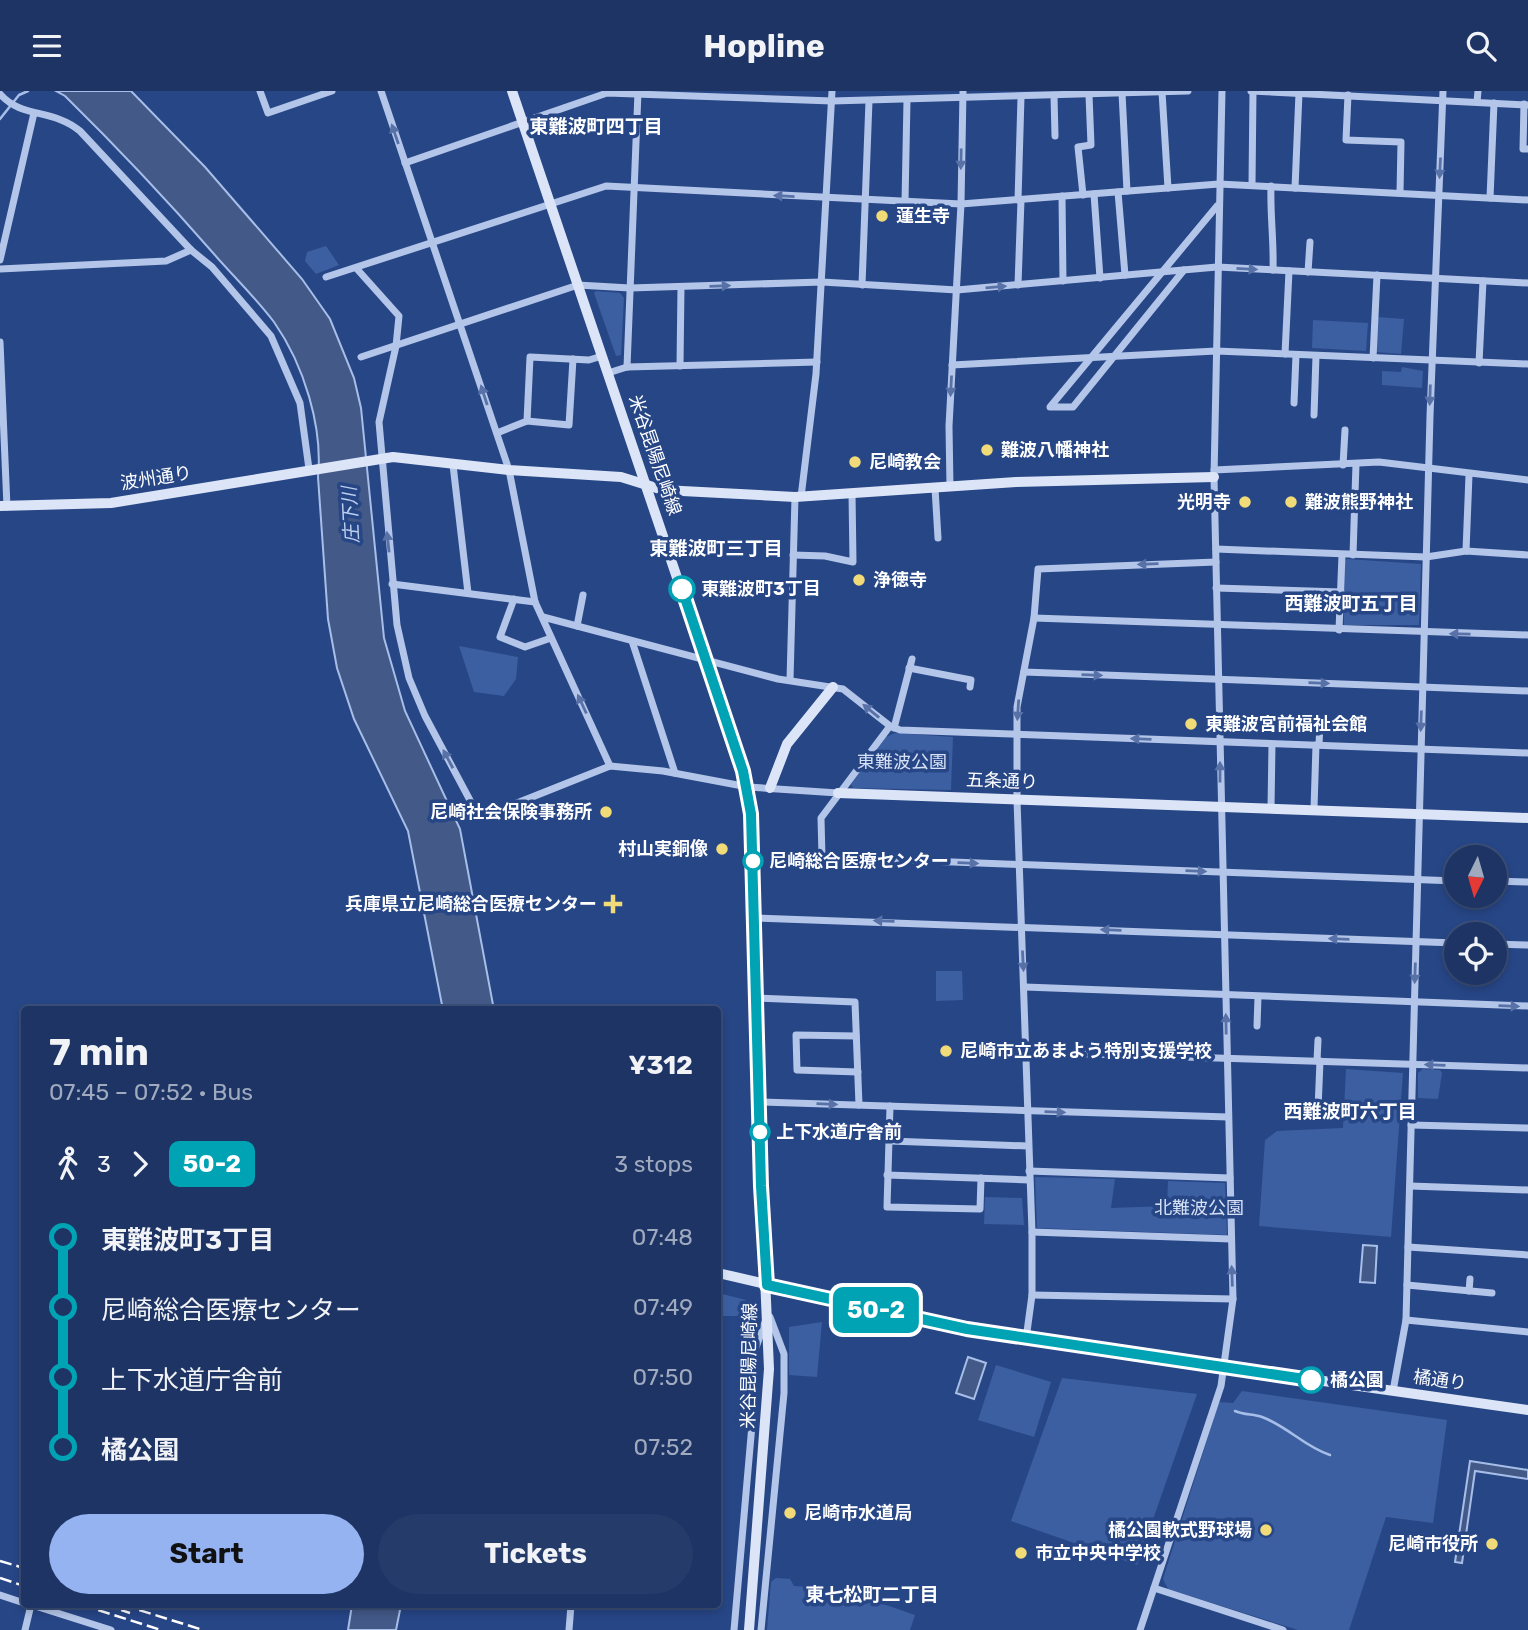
<!DOCTYPE html>
<html lang="en">
<head>
<meta charset="utf-8">
<style>
	:root { --surface:#1d3464; --page:#253c6a; --text:#f1f3f6; --muted:#a0aabf; --line:#3b4f78; --accent:#95b2f1 }
	body { margin:0; font-family:Rubik,"Noto Sans JP",sans-serif; background:var(--page); color:var(--text); height:100vh; display:flex; flex-direction:column; font-size:26px; white-space:nowrap }
	* { box-sizing:border-box; margin:0 }
	p { font-size:23px; color:var(--muted) }
	.icon { flex:none; width:38px; height:38px; fill:none; stroke:currentColor; stroke-width:2; stroke-linecap:round; stroke-linejoin:round }
	.map { position:relative; flex:1; overflow:hidden }
	.details { position:absolute; left:21px; top:915px; width:700px; height:602px; display:flex; flex-direction:column; background:var(--surface); border-radius:7px; box-shadow:0 4px 10px #0003,0 0 0 2px var(--line) }
	.details>* { flex:none }
	.badge { padding:0 14px; border-radius:10px; font-size:24px; line-height:46px }
	.needle { width:46px; rotate:185deg }
	.fabs { position:absolute; left:1444px; top:754px; display:grid; gap:14px }
	.fabs a { display:grid; place-items:center; width:63px; height:63px; border-radius:50%; background:var(--surface); box-shadow:0 4px 10px #0003,0 0 0 2px var(--line); font-size:35px }
	.map>.badge { position:absolute; translate:-50% -50%; box-shadow:0 0 0 4px #fff }
	.legs { display:flex; align-items:center; gap:10px; height:77px; padding:0 28px; font-size:23px }
	.legs p { margin-inline-start:auto }
	.summary { display:flex; align-items:center; justify-content:space-between; height:119px; padding:0 28px }
	h1 { font-size:38px; font-weight:700; line-height:52px }
	.action { display:flex; gap:14px; margin-top:auto; padding:14px 28px }
	.action a { flex:1; height:80px; border-radius:42px; background:var(--accent); color:#111; font-size:28px; font-weight:700; line-height:80px; text-align:center }
	.action a+a { background:var(--page); color:var(--text) }
	ul { padding:0 28px; list-style:none }
	li { display:flex; align-items:center; gap:24px; height:70px; font-size:26px }
	li i { display:grid; place-items:center; width:10px; height:100%; margin:0 9px; background:currentColor }
	li i::after { content:''; width:18px; height:18px; margin:-9px; border:5px solid; border-radius:50%; background:var(--surface) }
	li p { margin-inline-start:auto }
	li:first-child i { background:linear-gradient(#0000 50%,currentColor 0) }
	li:last-child i { background:linear-gradient(currentColor 50%,#0000 0) }
	header { display:flex; justify-content:space-between; align-items:center; height:91px; padding:0 28px; background:var(--surface); font-size:32px; font-weight:700 }
	.map>svg:first-child { display:block }
	.green { fill:#3c5fa2 }
	.water { fill:#435988; stroke:#a7bee8; stroke-width:2 }
	.lines { fill:none; stroke-linecap:round; stroke-linejoin:round }
	.stream { stroke:#a7bee8; stroke-width:2.5 }
	.street { stroke:#b3c5e8; stroke-width:7 }
	.secondary { stroke:#dce5f7; stroke-width:10 }
	.rail { stroke:#fff; stroke-width:2.5; stroke-dasharray:12 5; stroke-linecap:butt }
	.oneway { fill:#5872a8 }
	.line-1-casing { stroke:#fff; stroke-width:16 }
	.line-1 { stroke:#00a3b4; stroke-width:10 }
	.poi-dot { fill:#f0db78; stroke:#274686; stroke-width:2.5 }
	.stop-1-dot { fill:#fff; stroke:#00a3b4; stroke-width:3.5 }
	.labels { text-anchor:middle; stroke-width:7; stroke-linejoin:round; paint-order:stroke }
	.poi-label { font-size:18px; font-weight:bold; fill:#fff; stroke:#274686; text-anchor:start }
	.street-label { font-size:18px; fill:#fff; stroke:#274686 }
	.stop-label { font-size:18px; font-weight:bold; fill:#fff; stroke:#274686; text-anchor:start }
	.park-label { font-size:18px; fill:#d6e1f6; stroke:#274686 }
	.neighbourhood-label { font-size:19px; font-weight:bold; fill:#fff; stroke:#274686 }
	.water-label { font-size:19px; font-style:italic; fill:#becfef; stroke:#274686 }
</style>
</head>
<body>
<header><svg class="icon" aria-label="menu" viewBox="0 0 24 24"><path d="M4 6h16M4 12h16M4 18h16"/></svg>Hopline<svg class="icon" aria-label="search" viewBox="0 0 24 24"><circle cx="10" cy="10" r="6"/><path d="M15 15l6 6"/></svg></header>
<div class="map">
<svg width="1528" height="1539" viewBox="0 0 1528 1539">
	<rect width="100%" height="100%" fill="#274686"/>
	<!-- green -->
	<g class="green">
		<path d="M 326,155 L 339,174 L 316,183 L 305,170 L 307,161 Z"/>
		<path d="M 596,200 L 620,202 L 624,207 L 621,264 L 616,265 L 594,202 Z"/>
		<path d="M 1377,226 L 1404,228 L 1401,263 L 1376,261 Z"/>
		<path d="M 1313,229 L 1368,232 L 1366,260 L 1312,257 Z"/>
		<path d="M 1402,276 L 1423,280 L 1422,297 L 1382,294 L 1382,280 L 1401,281 Z"/>
		<path d="M 1347,468 L 1421,473 L 1419,534 L 1344,534 L 1344,470 Z"/>
		<path d="M 459,555 L 518,566 L 516,588 L 504,605 L 474,601 Z"/>
		<path d="M 895,642 L 953,646 L 951,699 L 853,697 L 851,693 L 886,646 Z"/>
		<path d="M 936,880 L 962,880 L 963,909 L 936,910 Z"/>
		<path d="M 1346,978 L 1403,982 L 1391,1146 L 1259,1135 L 1265,1049 L 1277,1040 L 1343,1037 Z"/>
		<path d="M 1423,978 L 1440,979 L 1442,982 L 1438,1008 L 1418,1007 L 1418,982 Z"/>
		<path d="M 1035,1086 L 1115,1088 L 1111,1117 L 1167,1115 L 1168,1090 L 1225,1092 L 1227,1144 L 1037,1137 Z"/>
		<path d="M 985,1106 L 1022,1107 L 1024,1134 L 984,1133 Z"/>
		<path d="M 718,1202 L 746,1209 L 747,1225 L 718,1225 Z"/>
		<path d="M 822,1231 L 817,1286 L 789,1284 L 789,1236 Z"/>
		<path d="M 996,1274 L 1051,1291 L 1034,1346 L 978,1329 Z"/>
		<path d="M 1062,1287 L 1197,1303 L 1137,1474 L 1011,1430 Z"/>
		<path d="M 1242,1300 L 1447,1329 L 1433,1432 L 1386,1426 L 1349,1539 L 1298,1539 L 1168,1498 L 1163,1488 L 1219,1311 L 1233,1312 Z"/>
		<path d="M 776,1487 L 790,1488 L 794,1495 L 852,1499 L 850,1492 L 870,1494 L 866,1507 L 915,1524 L 910,1539 L 767,1539 L 771,1491 Z"/>
	</g>
	<!-- water -->
	<g class="water">
		<path d="M 56,0 L 131,0 L 205,76 L 302,188 L 330,228 L 354,287 L 361,317 L 384,547 L 405,620 L 460,738 L 494,919 L 443,919 L 408,740 L 354,628 L 337,577 L 328,528 L 318,386 C 323,336 304,274 274,231 C 256,207 234,186 214,163 C 166,108 117,56 65,5 Z"/>
		<path d="M 1363,1154 L 1377,1155 L 1375,1192 L 1360,1191 Z"/>
		<path d="M 968,1266 L 986,1272 L 974,1308 L 956,1302 Z"/>
		<path d="M 1470,1370 L 1528,1379 L 1528,1388 L 1475,1380 L 1462,1472 L 1455,1471 Z"/>
		<path d="M 352,1514 L 401,1514 L 396,1539 L 348,1539 Z"/>
	</g>
	<g class="lines">
		<!-- stream -->
		<g class="stream">
			<path d="M 0,28 L 19,4 L 28,0"/>
			<path d="M 1235,1320 C 1244,1324 1254,1323 1262,1326 C 1287,1335 1305,1356 1330,1364"/>
		</g>
		<!-- street -->
		<g class="street">
			<path d="M 260,0 L 268,22 L 332,0"/>
			<path d="M 381,0 L 509,379 L 535,511 L 610,675"/>
			<path d="M 1251,0 L 1528,14"/>
			<path d="M 1162,1 L 1168,97"/>
			<path d="M 1122,2 L 1127,100"/>
			<path d="M 0,3 C 22,28 52,17 80,40 L 191,159 L 212,176 L 271,245 L 300,312 L 309,378"/>
			<path d="M 1348,4 L 1346,49 L 1401,51 L 1400,102"/>
			<path d="M 1054,5 L 1055,45"/>
			<path d="M 1477,11 L 1478,0"/>
			<path d="M 1524,13 L 1523,58 L 1528,58"/>
			<path d="M 405,72 L 607,2 L 832,10 L 1188,0"/>
			<path d="M 1252,94 L 1253,0"/>
			<path d="M 1271,95 C 1270,124 1274,150 1273,179"/>
			<path d="M 1295,97 L 1299,2"/>
			<path d="M 1118,101 L 1125,184"/>
			<path d="M 1094,103 L 1100,187"/>
			<path d="M 1083,104 L 1078,56 L 1091,54 L 1089,4"/>
			<path d="M 1062,105 L 1063,190"/>
			<path d="M 1490,107 L 1494,12"/>
			<path d="M 1018,109 L 1021,6"/>
			<path d="M 905,111 L 907,9"/>
			<path d="M 0,169 L 34,22"/>
			<path d="M 0,178 L 166,170 L 191,159"/>
			<path d="M 357,178 L 399,225 L 396,255 L 379,331 L 397,534 L 409,587 L 425,625 L 472,713 L 479,720 L 492,722 L 610,675 L 663,680 L 748,696 L 838,702"/>
			<path d="M 1184,179 L 1073,316 L 1050,316 L 1217,115"/>
			<path d="M 1308,181 L 1310,151"/>
			<path d="M 326,186 L 606,95 L 961,113 L 1219,93 L 1528,109"/>
			<path d="M 862,194 L 869,10"/>
			<path d="M 1018,194 L 1021,109"/>
			<path d="M 0,251 L 7,416"/>
			<path d="M 1285,263 L 1289,180"/>
			<path d="M 361,266 L 578,194 L 630,197 L 822,191 L 957,199 L 1217,176 L 1528,192"/>
			<path d="M 1373,267 L 1377,184"/>
			<path d="M 1479,272 L 1483,190"/>
			<path d="M 952,274 L 1216,260 L 1528,273"/>
			<path d="M 680,275 L 681,196"/>
			<path d="M 627,276 L 638,1"/>
			<path d="M 608,282 L 627,276 L 817,271"/>
			<path d="M 1294,312 L 1296,264"/>
			<path d="M 1314,324 L 1316,265"/>
			<path d="M 527,330 L 569,334 L 573,268"/>
			<path d="M 497,342 L 527,330 L 530,266 L 589,269 L 602,265"/>
			<path d="M 453,374 L 468,502"/>
			<path d="M 1343,374 L 1345,339"/>
			<path d="M 1214,379 L 1379,371 L 1528,389"/>
			<path d="M 950,396 L 949,335 L 961,113 L 963,0"/>
			<path d="M 935,397 L 938,447"/>
			<path d="M 801,406 L 816,283 L 832,0"/>
			<path d="M 1216,458 L 1426,466 L 1466,460 L 1528,464"/>
			<path d="M 1466,460 L 1469,384"/>
			<path d="M 793,464 L 825,465 L 853,471 L 852,402"/>
			<path d="M 1353,464 L 1356,373"/>
			<path d="M 392,493 L 535,511"/>
			<path d="M 1216,497 L 1341,501"/>
			<path d="M 514,508 L 500,546 L 525,556 L 551,547"/>
			<path d="M 543,526 L 778,588 L 843,598 L 890,635 L 900,639 L 1528,662"/>
			<path d="M 1034,527 L 1528,544"/>
			<path d="M 577,535 L 583,504"/>
			<path d="M 1339,539 L 1342,464"/>
			<path d="M 632,550 L 675,682"/>
			<path d="M 909,577 L 971,589 L 970,596"/>
			<path d="M 1024,581 L 1528,600"/>
			<path d="M 790,589 L 795,406"/>
			<path d="M 1220,628 L 1320,632 L 1319,654"/>
			<path d="M 890,635 L 821,727 L 822,766 L 1456,790"/>
			<path d="M 894,637 L 912,568"/>
			<path d="M 1271,717 L 1272,653"/>
			<path d="M 1314,718 L 1316,654"/>
			<path d="M 1494,790 L 1528,791"/>
			<path d="M 754,827 L 1456,852"/>
			<path d="M 1494,853 L 1528,854"/>
			<path d="M 1025,896 L 1528,915"/>
			<path d="M 756,907 L 855,911 L 859,1014"/>
			<path d="M 1257,935 L 1258,906"/>
			<path d="M 856,945 L 796,944 L 797,979 L 858,981"/>
			<path d="M 1026,961 L 1528,977"/>
			<path d="M 1317,970 L 1318,949"/>
			<path d="M 759,1011 L 1228,1026"/>
			<path d="M 890,1015 L 887,1116 L 980,1118 L 981,1087"/>
			<path d="M 1318,1018 L 1320,970"/>
			<path d="M 1411,1034 L 1528,1037"/>
			<path d="M 890,1050 L 1028,1055"/>
			<path d="M 1029,1080 L 1230,1087"/>
			<path d="M 887,1084 L 1029,1089"/>
			<path d="M 1410,1095 L 1528,1099"/>
			<path d="M 1032,1141 L 1231,1148"/>
			<path d="M 1408,1156 L 1528,1164"/>
			<path d="M 1407,1194 L 1492,1202"/>
			<path d="M 1469,1200 L 1470,1188"/>
			<path d="M 1032,1204 L 1233,1208"/>
			<path d="M 1406,1229 L 1528,1241"/>
			<path d="M 1026,1248 L 1032,1204 L 1032,1141 L 1017,709 L 1017,616 L 1034,527 L 1038,478 L 1216,471"/>
			<path d="M 1393,1300 L 1406,1229 L 1430,325 L 1443,0"/>
			<path d="M 1154,1497 L 1283,1539"/>
			<path d="M 0,1504 L 24,1512"/>
			<path d="M 32,1514 L 111,1539"/>
			<path d="M 25,1539 L 31,1514"/>
			<path d="M 569,1539 L 571,1514"/>
			<path d="M 734,1539 L 754,1311 L 754,1262 L 765,1231"/>
			<path d="M 761,1539 L 784,1302 L 784,1263 L 770,1226"/>
			<path d="M 1140,1539 L 1221,1295 L 1233,1208 L 1214,386 L 1222,0"/>
		</g>
		<!-- secondary -->
		<g class="secondary">
			<path d="M 512,0 L 748,696 L 751,723 L 761,1095 L 769,1278 L 749,1539"/>
			<path d="M 0,415 L 111,412 L 393,366 L 509,379 L 621,386 L 663,399 L 795,406 L 1016,391 L 1214,386"/>
			<path d="M 770,697 L 787,653 L 833,596"/>
			<path d="M 838,702 L 1528,727"/>
			<path d="M 718,1182 L 948,1235 L 1007,1245 L 1528,1319"/>
		</g>
		<!-- rail -->
		<g class="rail">
			<path d="M 0,1470 L 24,1477"/>
			<path d="M 0,1487 L 24,1495"/>
			<path d="M 82,1514 L 161,1539"/>
			<path d="M 105,1514 L 130,1522"/>
			<path d="M 123,1514 L 203,1539"/>
		</g>
	</g>
	<!-- one-way arrows -->
	<defs><path id="oneway-solid" d="M-6-.8H1V-3.2L6.5 0L1 3.2V.8H-6Z" transform="scale(1.75)"/></defs>
	<g class="oneway">
		<use href="#oneway-solid" transform="translate(395 43) rotate(-109)"/>
		<use href="#oneway-solid" transform="translate(961 68) rotate(91)"/>
		<use href="#oneway-solid" transform="translate(1440 77) rotate(93)"/>
		<use href="#oneway-solid" transform="translate(784 105) rotate(-177)"/>
		<use href="#oneway-solid" transform="translate(1247 178) rotate(3)"/>
		<use href="#oneway-solid" transform="translate(720 195) rotate(-2)"/>
		<use href="#oneway-solid" transform="translate(996 196) rotate(-5)"/>
		<use href="#oneway-solid" transform="translate(951 295) rotate(93)"/>
		<use href="#oneway-solid" transform="translate(484 304) rotate(-108)"/>
		<use href="#oneway-solid" transform="translate(1430 304) rotate(92)"/>
		<use href="#oneway-solid" transform="translate(388 451) rotate(-96)"/>
		<use href="#oneway-solid" transform="translate(1148 473) rotate(178)"/>
		<use href="#oneway-solid" transform="translate(1460 543) rotate(-179)"/>
		<use href="#oneway-solid" transform="translate(1092 584) rotate(2)"/>
		<use href="#oneway-solid" transform="translate(1319 592) rotate(2)"/>
		<use href="#oneway-solid" transform="translate(582 613) rotate(-115)"/>
		<use href="#oneway-solid" transform="translate(1018 619) rotate(94)"/>
		<use href="#oneway-solid" transform="translate(871 620) rotate(-141)"/>
		<use href="#oneway-solid" transform="translate(1421 630) rotate(92)"/>
		<use href="#oneway-solid" transform="translate(1141 648) rotate(-178)"/>
		<use href="#oneway-solid" transform="translate(448 668) rotate(-118)"/>
		<use href="#oneway-solid" transform="translate(1220 681) rotate(-90)"/>
		<use href="#oneway-solid" transform="translate(968 772) rotate(2)"/>
		<use href="#oneway-solid" transform="translate(1196 780) rotate(2)"/>
		<use href="#oneway-solid" transform="translate(884 830) rotate(-178)"/>
		<use href="#oneway-solid" transform="translate(1111 839) rotate(-178)"/>
		<use href="#oneway-solid" transform="translate(1339 848) rotate(-178)"/>
		<use href="#oneway-solid" transform="translate(1023 870) rotate(87)"/>
		<use href="#oneway-solid" transform="translate(1415 882) rotate(92)"/>
		<use href="#oneway-solid" transform="translate(1509 915) rotate(2)"/>
		<use href="#oneway-solid" transform="translate(1226 933) rotate(-91)"/>
		<use href="#oneway-solid" transform="translate(1435 974) rotate(-178)"/>
		<use href="#oneway-solid" transform="translate(827 1013) rotate(2)"/>
		<use href="#oneway-solid" transform="translate(1055 1021) rotate(2)"/>
		<use href="#oneway-solid" transform="translate(1232 1185) rotate(-92)"/>
	</g>
	<g class="lines">
		<defs>
			<path id="line-1" d="M 682,498 L 743,680 L 751,723 L 761,1095 L 767,1194 L 967,1238 L 1311,1289"/>
		</defs>
		<!-- line-1 casing -->
		<use href="#line-1" class="line-1-casing"/>
		<!-- line-1 -->
		<use href="#line-1" class="line-1"/>
	</g>
	<!-- markers -->
	<g class="poi-dot">
		<circle cx="882" cy="125" r="7"/>
		<circle cx="987" cy="359" r="7"/>
		<circle cx="855" cy="371" r="7"/>
		<circle cx="1245" cy="411" r="7"/>
		<circle cx="1291" cy="411" r="7"/>
		<circle cx="859" cy="489" r="7"/>
		<circle cx="1191" cy="633" r="7"/>
		<circle cx="606" cy="721" r="7"/>
		<circle cx="722" cy="758" r="7"/>
		<path d="M609.5 802.5h7v7h7v7h-7v7h-7v-7h-7v-7h7z"/>
		<circle cx="946" cy="960" r="7"/>
		<circle cx="790" cy="1422" r="7"/>
		<circle cx="1266" cy="1439" r="7"/>
		<circle cx="1492" cy="1453" r="7"/>
		<circle cx="1021" cy="1462" r="7"/>
	</g>
	<g class="stop-1-dot">
		<circle cx="682" cy="498" r="12"/>
		<circle cx="753" cy="770" r="9"/>
		<circle cx="760" cy="1041" r="9"/>
		<circle cx="1311" cy="1289" r="12"/>
	</g>
	<g class="labels">
		<!-- poi labels -->
		<g class="poi-label">
			<text x="896" y="131">蓮生寺</text>
			<text x="1001" y="365">難波八幡神社</text>
			<text x="869" y="377">尼崎教会</text>
			<text x="1231" y="417" text-anchor="end">光明寺</text>
			<text x="1305" y="417">難波熊野神社</text>
			<text x="873" y="495">浄徳寺</text>
			<text x="1205" y="639">東難波宮前福祉会館</text>
			<text x="592" y="727" text-anchor="end">尼崎社会保険事務所</text>
			<text x="708" y="764" text-anchor="end">村山実銅像</text>
			<text x="597" y="819" text-anchor="end">兵庫県立尼崎総合医療センター</text>
			<text x="960" y="966">尼崎市立あまよう特別支援学校</text>
			<text x="804" y="1428">尼崎市水道局</text>
			<text x="1252" y="1445" text-anchor="end">橘公園軟式野球場</text>
			<text x="1478" y="1459" text-anchor="end">尼崎市役所</text>
			<text x="1035" y="1468">市立中央中学校</text>
		</g>
		<!-- street labels -->
		<g class="street-label">
			<text transform="translate(655 364) rotate(71)" y="6">米谷昆陽尼崎線</text>
			<text transform="translate(156 387) rotate(-9)" y="6">波州通り</text>
			<text transform="translate(1002 690) rotate(2)" y="6">五条通り</text>
			<text transform="translate(749 1275) rotate(-89)" y="6">米谷昆陽尼崎線</text>
			<text transform="translate(1440 1289) rotate(8)" y="6">橘通り</text>
		</g>
		<!-- stop labels -->
		<g class="stop-label">
			<text x="701" y="504">東難波町3丁目</text>
			<text x="769" y="776">尼崎総合医療センター</text>
			<text x="776" y="1047">上下水道庁舎前</text>
			<text x="1330" y="1295">橘公園</text>
		</g>
		<!-- park labels -->
		<g class="park-label">
			<text x="902" y="677">東難波公園</text>
			<text x="1199" y="1123">北難波公園</text>
		</g>
		<!-- neighbourhood labels -->
		<g class="neighbourhood-label">
			<text x="596" y="42">東難波町四丁目</text>
			<text x="716" y="464">東難波町三丁目</text>
			<text x="1351" y="519">西難波町五丁目</text>
			<text x="1350" y="1027">西難波町六丁目</text>
			<text x="872" y="1510">東七松町二丁目</text>
		</g>
		<!-- water labels -->
		<g class="water-label">
			<text transform="translate(350 424) rotate(-93)" y="7">庄下川</text>
		</g>
	</g>
</svg>
<div class="fabs">
<a><svg class="needle" viewBox="-14 -14 28 28"><path d="M0-13l5 13h-10z" fill="#e53935"/><path d="M0 13l5-13h-10z" fill="#a0aabf"/></svg></a>
<a><svg class="icon" aria-label="locate" viewBox="0 0 24 24"><circle cx="12" cy="12" r="6"/><path d="M12 2v4M12 18v4M2 12h4M18 12h4"/></svg></a>
</div>
<b class="badge" style="left:876px;top:1219px;background:#00a3b4;color:#fff">50-2</b>
<section class="details">
<div class="summary"><div><h1>7 min</h1><p>07:45 – 07:52 · Bus</p></div><b>¥312</b></div>
<div class="legs"><svg class="icon" aria-label="walk" viewBox="0 0 24 24"><circle cx="13" cy="4" r="2"/><path d="M13 8l-2 6 4 7M11 14l-3 7M7 12l3-4h3l4 4"/></svg>3<svg class="icon" aria-label="forward" viewBox="0 0 24 24"><path d="M9 5l7 7-7 7"/></svg><b class="badge" style="background:#00a3b4;color:#fff">50-2</b><p>3 stops</p></div>
<ul>
<li><i style="color:#00a3b4"></i><b>東難波町3丁目</b><p>07:48</p></li>
<li><i style="color:#00a3b4"></i><span>尼崎総合医療センター</span><p>07:49</p></li>
<li><i style="color:#00a3b4"></i><span>上下水道庁舎前</span><p>07:50</p></li>
<li><i style="color:#00a3b4"></i><b>橘公園</b><p>07:52</p></li>
</ul>
<div class="action"><a>Start</a><a>Tickets</a></div>
</section>
</div>
</body>
</html>
